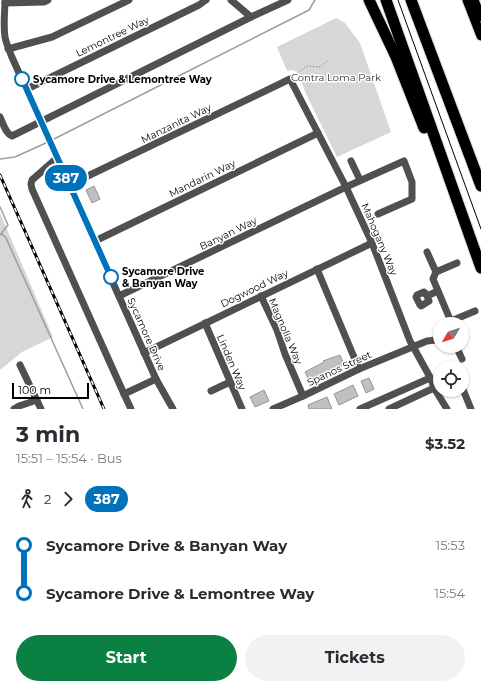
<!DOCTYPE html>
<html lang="en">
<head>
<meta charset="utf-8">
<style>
	:root { --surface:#fff; --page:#f2f2f3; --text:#2b2b33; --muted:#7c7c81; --accent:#0b8043 }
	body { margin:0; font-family:Montserrat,sans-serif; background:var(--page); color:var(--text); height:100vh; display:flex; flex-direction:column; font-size:15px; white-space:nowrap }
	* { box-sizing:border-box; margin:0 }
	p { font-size:13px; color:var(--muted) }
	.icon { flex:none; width:22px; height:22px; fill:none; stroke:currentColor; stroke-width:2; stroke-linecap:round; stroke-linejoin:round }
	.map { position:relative; height:409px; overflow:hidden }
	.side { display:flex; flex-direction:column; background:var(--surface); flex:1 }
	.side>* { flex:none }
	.badge { padding:0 8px; border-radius:13px; font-size:14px; line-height:26px }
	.needle { width:26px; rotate:231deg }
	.fabs { position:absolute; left:433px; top:317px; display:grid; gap:8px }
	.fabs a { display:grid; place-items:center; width:36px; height:36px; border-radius:50%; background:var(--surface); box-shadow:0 1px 3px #0004; font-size:20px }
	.scale { position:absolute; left:12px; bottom:10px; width:77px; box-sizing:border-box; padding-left:4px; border:2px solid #000; border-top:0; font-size:11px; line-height:14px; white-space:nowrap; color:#000; -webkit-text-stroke:3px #fff; paint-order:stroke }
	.map>.badge { position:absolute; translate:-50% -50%; box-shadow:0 0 0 2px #fff }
	.legs { display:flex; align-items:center; gap:6px; height:44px; padding:0 16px; font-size:13px }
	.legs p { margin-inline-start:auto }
	.headline { display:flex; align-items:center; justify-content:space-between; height:68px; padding:0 16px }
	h1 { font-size:22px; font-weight:700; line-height:30px }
	.cta { display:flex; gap:8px; margin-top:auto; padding:8px 16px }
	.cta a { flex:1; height:46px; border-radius:24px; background:var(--accent); color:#fff; font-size:16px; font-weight:700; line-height:46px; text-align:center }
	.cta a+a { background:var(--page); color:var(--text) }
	ul { padding:0 16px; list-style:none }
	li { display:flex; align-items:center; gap:14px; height:48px; font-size:15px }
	li i { display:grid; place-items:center; width:6px; height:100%; margin:0 5px; background:currentColor }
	li i::after { content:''; width:10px; height:10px; margin:-5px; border:3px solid; border-radius:50%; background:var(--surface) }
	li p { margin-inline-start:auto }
	li:first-child i { background:linear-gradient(#0000 50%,currentColor 0) }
	li:last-child i { background:linear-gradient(currentColor 50%,#0000 0) }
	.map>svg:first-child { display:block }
	.green { fill:#d7d7d7 }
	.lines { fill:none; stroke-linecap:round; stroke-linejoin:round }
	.stream { stroke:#9e9e9e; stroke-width:1.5 }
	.building { fill:#c0c0c0; stroke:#949494 }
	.major-casing { stroke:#dbdbdb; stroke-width:11 }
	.highway-casing { stroke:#dbdbdb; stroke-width:13 }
	.path { stroke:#727272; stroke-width:1; stroke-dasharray:1 2; stroke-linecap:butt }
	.minor { stroke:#505050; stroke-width:7 }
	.major { stroke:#000; stroke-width:9 }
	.highway { stroke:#000; stroke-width:11 }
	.tram { stroke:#000; stroke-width:1 }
	.rail-casing { stroke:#000; stroke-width:3 }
	.rail { stroke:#fff; stroke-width:1.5; stroke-dasharray:4.5; stroke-linecap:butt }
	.line-1-casing { stroke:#fff; stroke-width:9 }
	.line-1 { stroke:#0072bc; stroke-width:6 }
	.stop-1-dot { fill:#fff; stroke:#0072bc; stroke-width:2 }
	.labels { text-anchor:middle; stroke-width:3; stroke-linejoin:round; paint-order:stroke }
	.street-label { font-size:10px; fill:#000; stroke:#fff }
	.park-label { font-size:10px; fill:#2e2e2e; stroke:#fff }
	.stop-label { font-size:10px; font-weight:bold; fill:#000; stroke:#fff; text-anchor:start }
</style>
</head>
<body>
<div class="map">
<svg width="481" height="409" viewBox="0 0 481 409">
	<rect width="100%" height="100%" fill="#fff"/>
	<!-- green -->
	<g class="green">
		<path d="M 336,18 L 345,23 L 360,43 L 391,132 L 337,157 L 306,94 L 298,73 L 293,70 L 287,71 L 277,47 Z"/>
		<path d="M 0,213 L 53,337 L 22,352 L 0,370 Z"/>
	</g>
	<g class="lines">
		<!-- stream -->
		<g class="stream">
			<path d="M 52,140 L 309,10 L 315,0"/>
			<path d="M 0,159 L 15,157 L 48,142"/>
			<path d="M 0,207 L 8,225 L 0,235"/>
			<path d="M 2,234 L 6,238 L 83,409"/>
		</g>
	</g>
	<!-- building -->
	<g class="building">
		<path d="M 94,186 L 100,199 L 92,203 L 86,190 Z"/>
		<path d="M 340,355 L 344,365 L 324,375 L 324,376 L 310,382 L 305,372 L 324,362 L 323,361 Z"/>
		<path d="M 369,378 L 374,389 L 366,393 L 361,381 Z"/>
		<path d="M 353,385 L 358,396 L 339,405 L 334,394 Z"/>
		<path d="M 264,390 L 269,401 L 255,407 L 250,397 Z"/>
		<path d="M 327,397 L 332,409 L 309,409 L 308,405 Z"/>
	</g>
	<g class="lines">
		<defs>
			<g id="major">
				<path d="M 467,0 L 481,36"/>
				<path d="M 474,0 L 481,17"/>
			</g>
			<g id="highway">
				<path d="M 369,0 L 396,57 L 424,128"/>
				<path d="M 386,0 L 481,268"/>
				<path d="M 411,0 L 481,186"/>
			</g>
		</defs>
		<!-- major casing -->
		<use href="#major" class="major-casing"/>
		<!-- highway casing -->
		<use href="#highway" class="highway-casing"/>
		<!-- path -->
		<path class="path" d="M 295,75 L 307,66 L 320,67 L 328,60"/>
		<!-- minor -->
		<g class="minor">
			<path d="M 5,0 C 5,12 3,24 5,37 C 6,43 9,49 11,55 L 156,379 L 173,409"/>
			<path d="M 231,0 L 251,17"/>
			<path d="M 5,3 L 44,2 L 48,0"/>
			<path d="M 8,49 L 52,37 L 129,0"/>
			<path d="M 27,89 L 199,5 L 206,0"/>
			<path d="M 0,117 C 3,123 5,133 12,136 L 251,17 L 288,0"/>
			<path d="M 57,158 L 32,180 L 31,184 L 32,189 L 124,394"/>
			<path d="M 351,161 L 360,180"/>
			<path d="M 69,185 L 290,79 L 346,187 L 372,243 L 410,341 L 431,379 L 434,388 L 447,409"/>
			<path d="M 95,241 L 318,133"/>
			<path d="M 427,252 L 436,272 L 433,279 L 452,324"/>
			<path d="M 317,269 L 359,369"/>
			<path d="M 436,272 L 457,263"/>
			<path d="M 119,296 L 346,187 L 404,161 L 412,182 L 412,199 L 378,214"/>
			<path d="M 261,296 L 277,330 L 285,354 L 303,396"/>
			<path d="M 427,296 L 429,301 L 421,306 L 420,305 L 416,297 L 417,295 L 424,292 L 425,293 L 427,296 L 438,291"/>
			<path d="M 451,321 L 475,311"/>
			<path d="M 205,323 L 242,409"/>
			<path d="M 456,346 L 462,359"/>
			<path d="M 144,353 L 372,243"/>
			<path d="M 20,365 L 41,409"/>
			<path d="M 462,387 L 471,409"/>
			<path d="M 211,391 L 230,382"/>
			<path d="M 14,409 L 19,406 L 37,400"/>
			<path d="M 131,409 L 124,394 L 156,379"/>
			<path d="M 273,409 L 303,396 L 359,369 L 427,341 L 436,340 L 440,339"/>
			<path d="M 360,409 L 430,378"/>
			<path d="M 389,409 L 434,388"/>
		</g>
		<!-- major -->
		<use href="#major" class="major"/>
		<!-- highway -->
		<use href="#highway" class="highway"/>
		<!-- tram -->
		<path class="tram" d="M 398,0 L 481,229"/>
		<defs>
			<path id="rail" d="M 0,175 L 104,409"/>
		</defs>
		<!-- rail casing -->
		<use href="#rail" class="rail-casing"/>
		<!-- rail -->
		<use href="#rail" class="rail"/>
	</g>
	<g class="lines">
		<defs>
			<path id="line-1" d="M 22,79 L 111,277"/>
		</defs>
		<!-- line-1 casing -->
		<use href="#line-1" class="line-1-casing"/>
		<!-- line-1 -->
		<use href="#line-1" class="line-1"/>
	</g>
	<!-- markers -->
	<g class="stop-1-dot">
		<circle cx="22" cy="79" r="7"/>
		<circle cx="111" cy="277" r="7"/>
	</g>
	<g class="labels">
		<!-- street labels -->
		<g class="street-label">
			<text transform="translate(112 36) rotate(-26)" y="4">Lemontree Way</text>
			<text transform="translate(176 123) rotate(-26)" y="4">Manzanita Way</text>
			<text transform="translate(202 178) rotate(-26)" y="4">Mandarin Way</text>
			<text transform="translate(228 233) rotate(-26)" y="4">Banyan Way</text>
			<text transform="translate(380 239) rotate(67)" y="4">Mahogany Way</text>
			<text transform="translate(254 288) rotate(-26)" y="4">Dogwood Way</text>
			<text transform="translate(286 331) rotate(67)" y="4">Magnolia Way</text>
			<text transform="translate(147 334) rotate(66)" y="4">Sycamore Drive</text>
			<text transform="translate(232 362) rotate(67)" y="4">Linden Way</text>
			<text transform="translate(339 368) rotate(-25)" y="4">Spanos Street</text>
		</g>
		<!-- park labels -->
		<g class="park-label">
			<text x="336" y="81">Contra Loma Park</text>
		</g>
		<!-- stop labels -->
		<g class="stop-label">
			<text x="33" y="83">Sycamore Drive &amp; Lemontree Way</text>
			<text x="122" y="275">Sycamore Drive<tspan x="122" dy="12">&amp; Banyan Way</tspan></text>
		</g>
	</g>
</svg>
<div class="fabs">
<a><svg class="needle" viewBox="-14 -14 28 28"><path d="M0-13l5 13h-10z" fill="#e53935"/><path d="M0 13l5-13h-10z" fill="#7c7c81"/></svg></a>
<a><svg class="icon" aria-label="locate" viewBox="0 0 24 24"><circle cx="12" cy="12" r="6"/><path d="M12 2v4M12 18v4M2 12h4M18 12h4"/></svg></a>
</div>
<div class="scale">100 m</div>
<b class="badge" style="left:66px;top:178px;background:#0072bc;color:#fff">387</b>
</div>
<section class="side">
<div class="headline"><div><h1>3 min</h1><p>15:51 – 15:54 · Bus</p></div><b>$3.52</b></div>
<div class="legs"><svg class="icon" aria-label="walk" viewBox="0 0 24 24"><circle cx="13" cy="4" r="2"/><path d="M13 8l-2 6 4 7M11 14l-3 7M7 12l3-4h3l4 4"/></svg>2<svg class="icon" aria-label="forward" viewBox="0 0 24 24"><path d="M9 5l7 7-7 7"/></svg><b class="badge" style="background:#0072bc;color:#fff">387</b></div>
<ul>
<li><i style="color:#0072bc"></i><b>Sycamore Drive &amp; Banyan Way</b><p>15:53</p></li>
<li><i style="color:#0072bc"></i><b>Sycamore Drive &amp; Lemontree Way</b><p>15:54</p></li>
</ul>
<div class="cta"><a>Start</a><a>Tickets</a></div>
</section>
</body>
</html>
